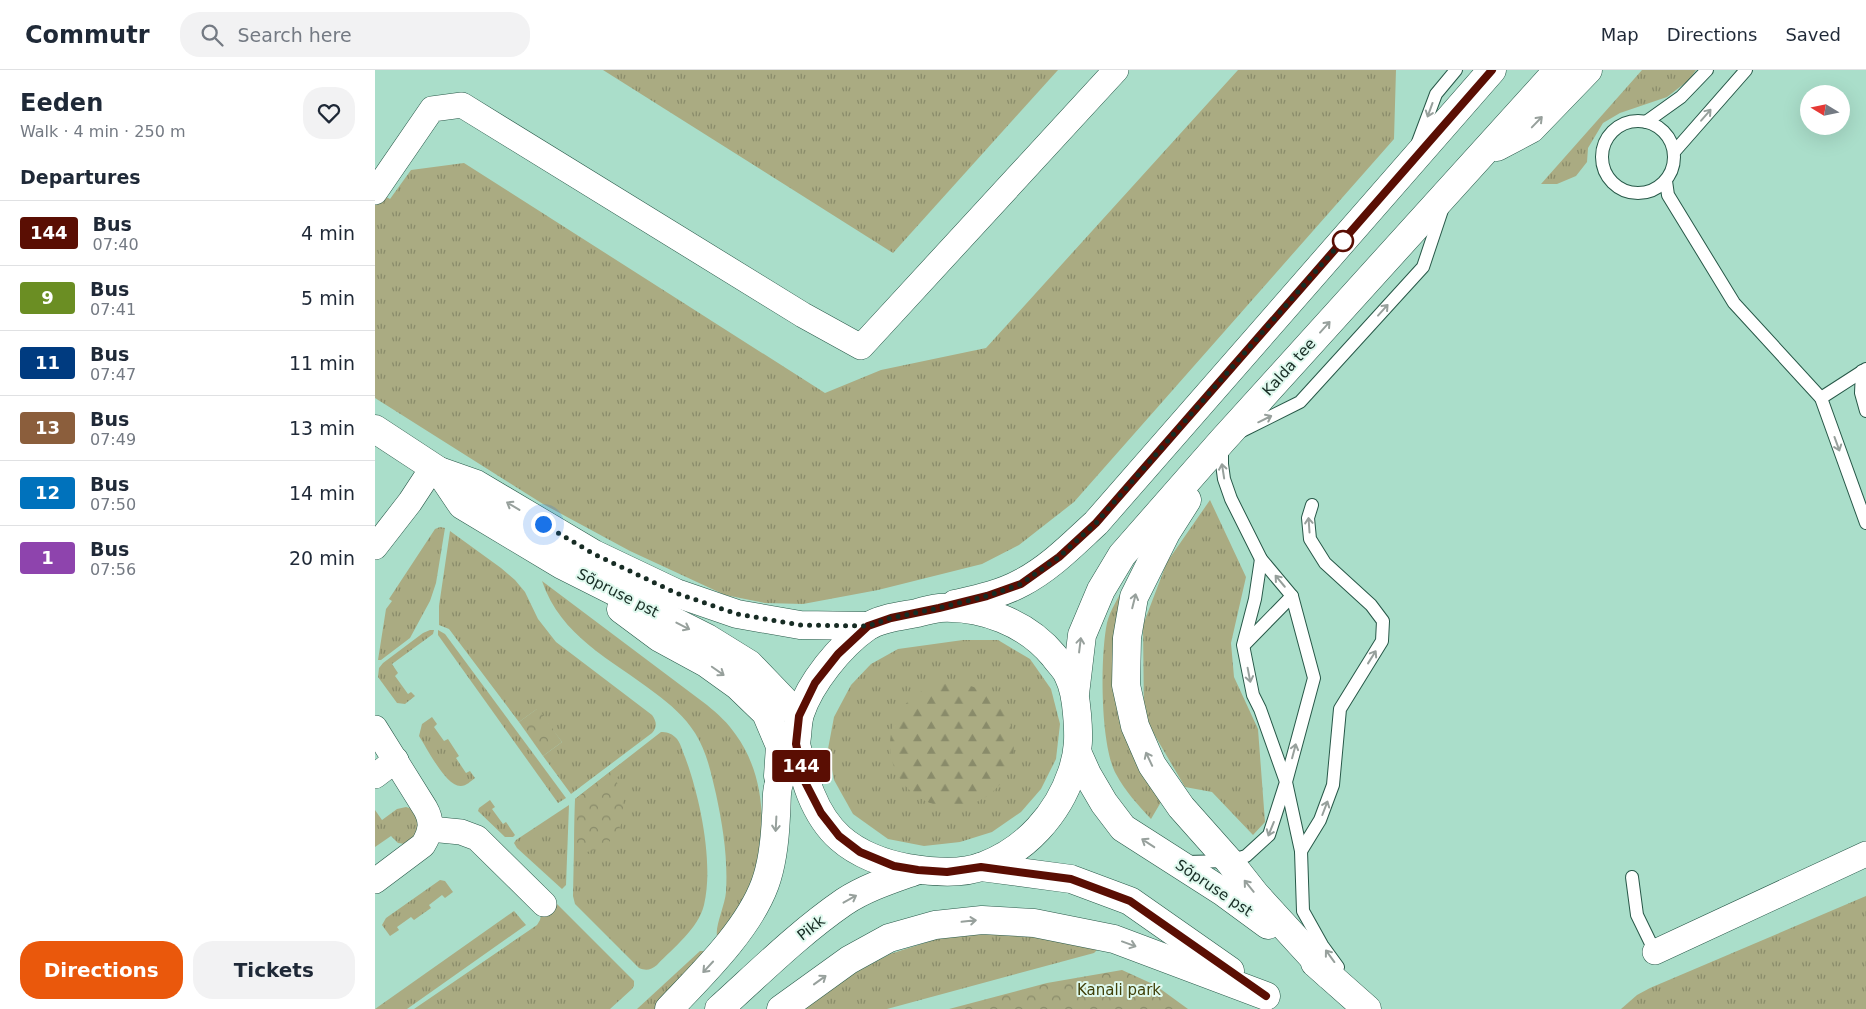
<!DOCTYPE html>
<html lang="en">
<head>
<meta charset="utf-8">
<style>
	:root { --surface:#fff; --page:#f2f2f3; --text:#1f2937; --muted:#747a83; --line:#e0e1e3; --accent:#ea580c }
	body { margin:0; font-family:"DejaVu Sans",sans-serif; background:var(--page); color:var(--text); height:100vh; display:flex; flex-direction:column; font-size:19px; white-space:nowrap }
	* { box-sizing:border-box; margin:0 }
	p { font-size:16px; color:var(--muted) }
	.icon { flex:none; width:28px; height:28px; fill:none; stroke:currentColor; stroke-width:2; stroke-linecap:round; stroke-linejoin:round }
	.map { position:relative; flex:1; overflow:hidden }
	.side { display:flex; flex-direction:column; background:var(--surface); width:375px }
	.side>* { flex:none }
	.badge { padding:0 10px; border-radius:4px; font-size:18px; line-height:32px }
	.needle { width:32px; rotate:280deg }
	.tools { position:absolute; left:1425px; top:15px; display:grid; gap:10px }
	.tools a { display:grid; place-items:center; width:50px; height:50px; border-radius:50%; background:var(--surface); box-shadow:0 5px 20px #0002; font-size:25px }
	.you { position:absolute; width:25px; height:25px; margin:-12px; border:4px solid #fff; border-radius:50%; background:#1a73e8; box-shadow:0 0 0 8px #1a73e833 }
	.map>.badge { position:absolute; translate:-50% -50%; box-shadow:0 0 0 2px #fff }
	h2 { padding:0 20px; font-size:19px; line-height:45px }
	.round { display:grid; place-items:center; flex:none; width:52px; height:52px; border-radius:20px; background:var(--page) }
	.head { display:flex; align-items:center; justify-content:space-between; height:85px; padding:0 20px }
	h1 { font-size:24px; font-weight:700; line-height:38px }
	.primary-button { display:flex; gap:10px; margin-top:auto; padding:10px 20px }
	.primary-button a { flex:1; height:58px; border-radius:20px; background:var(--accent); color:#fff; font-size:20px; font-weight:700; line-height:58px; text-align:center }
	.primary-button a+a { background:var(--page); color:var(--text) }
	ul { padding:0; list-style:none }
	li { display:flex; align-items:center; gap:15px; height:65px; padding:0 20px; border-top:1px solid var(--line) }
	li div { flex:1 }
	li b { display:block; font-size:19px }
	li em { font-style:normal }
	li .badge { min-width:55px; font-weight:700; text-align:center }
	header { display:flex; align-items:center; gap:30px; box-sizing:border-box; height:70px; padding:0 25px; background:var(--surface); border-bottom:1px solid var(--line) }
	header strong { font-size:24px }
	nav { display:flex; gap:28px; margin-inline-start:auto; font-size:18px }
	.search { width:350px; height:45px; background:var(--page); display:flex; align-items:center; gap:12px; box-sizing:border-box; padding:0 18px; border-radius:20px; color:var(--muted); font-size:19px }
	main { display:flex; flex:1; min-height:0 }
	.map>svg:first-child { display:block }
	.grass { fill:url(#grass-tufts) }
	.forest { fill:url(#forest-firs) }
	.park { fill:url(#park-crowns) }
	.lines { fill:none; stroke-linecap:round; stroke-linejoin:round }
	.lane-casing { stroke:#275848; stroke-width:14 }
	.street-casing { stroke:#275848; stroke-width:26 }
	.secondary-casing { stroke:#275848; stroke-width:29 }
	.lane { stroke:#fff; stroke-width:12 }
	.street { stroke:#fff; stroke-width:25 }
	.secondary { stroke:#fff; stroke-width:28 }
	.oneway { stroke:#97a09c }
	.line-casing { stroke:#fff; stroke-width:11 }
	.line { stroke:#5a0e03; stroke-width:8 }
	.walk { stroke:#172c24; stroke-width:5; stroke-dasharray:0 9 }
	.stop-dot { fill:#fff; stroke:#5a0e03; stroke-width:2.5 }
	.labels { text-anchor:middle; stroke-width:4; stroke-linejoin:round; paint-order:stroke }
	.street-label { font-size:15px; fill:#172c24; stroke:#dff9ee }
	.park-label { font-size:15px; fill:#3f3f08; stroke:#dff9ee }
</style>
</head>
<body>
<header>
<strong>Commutr</strong>
<div class="search"><svg class="icon" aria-label="search" viewBox="0 0 24 24"><circle cx="10" cy="10" r="6"/><path d="M15 15l6 6"/></svg>Search here</div>
<nav><a>Map</a><a>Directions</a><a>Saved</a></nav>
</header>
<main>
<section class="side">
<div class="head"><div><h1>Eeden</h1><p>Walk · 4 min · 250 m</p></div><a class="round"><svg class="icon" aria-label="heart" viewBox="0 0 24 24"><path d="M12 20l-8-8c-3-5 5-10 8-4 3-6 11-1 8 4z"/></svg></a></div>
<h2>Departures</h2>
<ul>
<li><span class="badge" style="background:#5a0e03;color:#fff">144</span><div><b>Bus</b><p>07:40</p></div><em>4 min</em></li>
<li><span class="badge" style="background:#6b8e23;color:#fff">9</span><div><b>Bus</b><p>07:41</p></div><em>5 min</em></li>
<li><span class="badge" style="background:#003b80;color:#fff">11</span><div><b>Bus</b><p>07:47</p></div><em>11 min</em></li>
<li><span class="badge" style="background:#8b5e3c;color:#fff">13</span><div><b>Bus</b><p>07:49</p></div><em>13 min</em></li>
<li><span class="badge" style="background:#0072bc;color:#fff">12</span><div><b>Bus</b><p>07:50</p></div><em>14 min</em></li>
<li><span class="badge" style="background:#8e44ad;color:#fff">1</span><div><b>Bus</b><p>07:56</p></div><em>20 min</em></li>
</ul>
<div class="primary-button"><a>Directions</a><a>Tickets</a></div>
</section>
<div class="map">
<svg width="1491" height="939" viewBox="0 0 1491 939">
	<defs>
		<pattern id="grass-tufts" width="24" height="20" patternUnits="userSpaceOnUse" patternTransform="scale(1.25)"><rect width="24" height="20" fill="#aaab82"/><path d="M3 7l-1-3M5 7V3M7 7l1-3M15 17l-1-3M17 17v-4M19 17l1-3" fill="none" stroke="#898b6a"/></pattern>
		<pattern id="forest-firs" width="22" height="20" patternUnits="userSpaceOnUse" patternTransform="scale(1.25)"><rect width="22" height="20" fill="#aaab82"/><path d="M5 1l3.5 6h-7zM16 11l3.5 6h-7z" fill="#898b6a"/></pattern>
		<pattern id="park-crowns" width="20" height="18" patternUnits="userSpaceOnUse" patternTransform="scale(1.25)"><rect width="20" height="18" fill="#aaab82"/><path d="M2 6a3 3 0 1 1 6 0M12 15a3 3 0 1 1 6 0" fill="none" stroke="#898b6a"/></pattern>
	</defs>
	<rect width="100%" height="100%" fill="#aadeca"/>
	<!-- grass -->
	<g class="grass">
		<path d="M 228,0 L 683,0 L 518,183 Z"/>
		<path d="M 863,0 L 1021,0 L 1019,69 L 699,432 L 644,475 L 607,494 L 503,520 L 428,534 L 390,533 L 350,525 L 255,481 L 168,434 L 0,328 L 0,121 L 15,129 L 36,100 L 89,93 L 450,323 L 506,300 L 611,278 Z"/>
		<path d="M 1267,0 L 1321,0 L 1314,10 L 1292,27 L 1245,43 L 1228,53 L 1213,78 L 1212,92 L 1201,106 L 1182,114 L 1166,114 Z"/>
		<path d="M 835,430 L 871,507 L 856,573 L 859,607 L 883,659 L 890,752 L 878,765 L 837,722 L 810,717 L 769,647 L 768,555 L 792,492 Z"/>
		<path d="M 65,457 L 70,458 L 61,513 L 55,531 L 35,568 L 6,590 L 3,590 L 11,539 L 17,531 L 14,529 L 60,459 Z"/>
		<path d="M 75,461 L 126,498 L 140,510 L 150,522 L 163,549 L 181,572 L 277,645 C 282,652 282,657 277,663 L 196,724 L 168,686 L 187,672 L 162,639 L 144,652 L 74,559 L 64,555 L 64,536 Z"/>
		<path d="M 167,511 L 332,635 C 343,644 353,653 361,665 C 390,705 393,762 378,808 C 375,816 374,826 370,834 C 363,845 351,856 342,866 C 340,856 350,835 351,822 C 353,788 348,757 341,724 C 336,703 332,682 320,663 C 310,647 295,634 280,623 C 236,589 186,567 167,511 Z"/>
		<path d="M 750,515 L 749,528 L 786,732 L 776,749 C 763,735 750,721 741,704 C 725,675 725,586 732,553 C 735,540 744,527 750,515 Z"/>
		<path d="M 55,560 L 59,560 L 58,564 L 17,594 L 23,603 L 20,606 L 33,624 L 36,622 L 40,626 L 30,634 L 22,633 L 3,607 L 4,598 L 8,593 L 48,563 Z"/>
		<path d="M 63,560 L 70,564 L 191,728 L 183,733 L 63,565 Z"/>
		<path d="M 588,570 L 623,570 L 655,589 L 676,619 L 685,654 L 681,689 L 666,719 L 646,742 L 617,762 L 585,772 L 549,776 L 513,769 L 478,744 L 459,710 L 453,679 L 459,647 L 476,615 L 496,594 L 523,579 Z"/>
		<path d="M 57,647 L 62,654 L 59,657 L 69,671 L 73,669 L 84,686 L 81,688 L 91,703 L 95,701 L 100,708 C 96,711 91,716 86,716 C 71,717 52,678 44,666 L 47,654 Z"/>
		<path d="M 286,662 C 291,662 296,663 300,667 C 306,672 307,681 310,687 C 325,727 339,793 329,835 C 323,859 299,877 282,895 C 276,900 271,901 264,898 L 200,834 L 198,826 L 200,729 Z"/>
		<path d="M 115,730 L 120,737 L 117,739 L 128,754 L 131,752 L 140,765 L 138,767 L 130,767 L 103,741 L 104,738 Z"/>
		<path d="M 194,735 L 191,815 L 187,819 L 142,778 L 139,773 L 141,770 Z"/>
		<path d="M 31,737 L 41,740 L 46,763 L 30,774 L 23,773 L 16,766 L 0,777 L 0,740 L 7,750 L 22,739 Z"/>
		<path d="M 65,810 L 70,811 L 78,822 L 70,828 L 67,825 L 54,835 L 56,838 L 39,850 L 36,847 L 22,857 L 24,860 L 15,866 L 7,855 L 11,848 Z"/>
		<path d="M 1491,826 L 1491,939 L 1246,939 L 1262,925 L 1275,918 Z"/>
		<path d="M 179,831 L 259,911 L 259,916 L 257,919 L 235,939 L 39,939 L 162,855 L 165,850 L 166,845 Z"/>
		<path d="M 139,841 L 151,855 L 32,939 L 0,939 Z"/>
		<path d="M 609,861 L 647,863 L 726,876 L 719,883 L 512,939 L 427,939 L 463,912 L 515,884 L 565,868 Z"/>
		<path d="M 325,881 L 330,881 L 284,939 L 262,939 Z"/>
	</g>
	<!-- forest -->
	<circle class="forest" cx="577" cy="675" r="62"/>
	<!-- park -->
	<g class="park">
		<path d="M 163,638 L 187,672 L 168,686 L 144,652 Z"/>
		<path d="M 245,694 L 250,701 L 240,709 C 261,744 243,784 199,783 L 200,729 Z"/>
		<path d="M 747,900 L 780,915 L 813,939 L 574,939 L 672,913 Z"/>
	</g>
	<g class="lines">
		<defs>
			<g id="lane">
				<circle cx="1263" cy="87" r="36"/>
				<path d="M 1271,52 L 1306,27 L 1332,0"/>
				<path d="M 1043,72 L 1061,24 L 1081,0"/>
				<path d="M 1299,82 L 1371,0"/>
				<path d="M 1291,111 L 1293,125 L 1359,233 L 1446,328 L 1491,453"/>
				<path d="M 1487,301 L 1486,323 L 1491,341"/>
				<path d="M 1446,328 L 1491,299"/>
				<path d="M 867,361 L 925,332 L 1048,197 L 1068,137"/>
				<path d="M 847,375 L 847,394 L 849,409 L 856,429 L 886,489 L 917,526 L 939,608 L 911,712 L 926,781 L 928,841 L 947,875 L 963,897"/>
				<path d="M 870,574 L 917,526"/>
				<path d="M 926,781 L 945,750 L 958,715 L 965,639 L 1007,571 L 1008,551 L 996,535 L 950,493 L 935,469 L 933,448 L 937,435"/>
				<path d="M 811,792 L 854,791 L 871,786 L 894,765 L 911,712 L 885,639 L 878,625 L 868,575 L 880,529 L 886,489"/>
				<path d="M 1257,807 L 1262,845 L 1280,882"/>
			</g>
			<g id="street">
				<path d="M 0,122 L 57,39 L 87,35 L 428,245 L 486,277 L 741,0"/>
				<path d="M 0,477 L 35,432 L 58,397"/>
				<path d="M 0,658 L 50,738 C 58,752 56,762 48,775 L 0,811"/>
				<path d="M 0,706 L 21,690"/>
				<path d="M 55,759 L 86,762 L 102,768 L 169,834"/>
				<path d="M 1280,882 L 1491,784"/>
			</g>
			<g id="secondary">
				<path d="M 1122,77 L 1156,59 L 1213,0"/>
				<path d="M 0,359 L 64,401 L 101,414 L 219,484 L 301,523 L 362,544 L 425,555 L 493,556"/>
				<path d="M 64,401 L 87,435 L 187,495 L 332,568 L 374,594 L 424,646"/>
				<path d="M 812,430 L 791,463 L 759,527 L 752,568 L 751,615 L 760,656 L 777,695 L 806,737 L 854,791 L 880,824 L 954,905"/>
				<path d="M 580,534 C 602,529 626,524 646,513 C 675,498 698,474 721,453 L 1117,0"/>
				<path d="M 246,539 L 285,568 L 331,593 L 363,616 L 391,643 L 405,676 L 403,706"/>
				<path d="M 700,624 L 707,565 L 726,520 L 747,485 L 847,371 L 1183,0"/>
				<path d="M 703,684 L 712,704 L 729,733 L 748,758 L 848,822 L 893,855"/>
				<path d="M 606,797 L 696,809 L 755,831 L 855,901"/>
				<path d="M 940,893 L 992,939"/>
				<path d="M 294,939 C 327,904 373,860 390,814 C 398,792 400,770 401,746 C 402,736 401,725 403,717 C 406,702 417,688 421,673 C 423,664 422,654 425,644 C 435,613 465,576 492,557 C 505,548 526,546 542,543 C 549,541 557,539 565,538 C 607,536 652,553 679,586 C 683,592 690,598 693,605 C 699,617 701,631 702,644 C 704,666 704,681 697,702 C 683,744 651,780 608,796 C 586,805 557,802 533,798 C 509,794 483,784 465,768 C 438,744 429,707 421,674"/>
				<path d="M 344,939 C 385,902 424,863 469,832 C 492,817 518,809 543,800"/>
				<path d="M 406,939 L 474,890 L 514,868 L 560,855 L 607,850 L 659,853 L 739,869 L 891,926"/>
			</g>
		</defs>
		<!-- lane casing -->
		<use href="#lane" class="lane-casing"/>
		<!-- street casing -->
		<use href="#street" class="street-casing"/>
		<!-- secondary casing -->
		<use href="#secondary" class="secondary-casing"/>
		<!-- lane -->
		<use href="#lane" class="lane"/>
		<!-- street -->
		<use href="#street" class="street"/>
		<!-- secondary -->
		<use href="#secondary" class="secondary"/>
	</g>
	<!-- one-way arrows -->
	<defs><path id="oneway-shaft" d="M-6 0H5M1.5-3L5.5 0L1.5 3" fill="none" stroke-width="1.6" stroke-linecap="round" stroke-linejoin="round" transform="scale(1.25)"/></defs>
	<g class="oneway">
		<use href="#oneway-shaft" transform="translate(1055 40) rotate(110)"/>
		<use href="#oneway-shaft" transform="translate(1331 45) rotate(-49)"/>
		<use href="#oneway-shaft" transform="translate(1162 52) rotate(-46)"/>
		<use href="#oneway-shaft" transform="translate(1008 240) rotate(-48)"/>
		<use href="#oneway-shaft" transform="translate(950 257) rotate(-48)"/>
		<use href="#oneway-shaft" transform="translate(890 349) rotate(-26)"/>
		<use href="#oneway-shaft" transform="translate(1462 374) rotate(70)"/>
		<use href="#oneway-shaft" transform="translate(848 401) rotate(-99)"/>
		<use href="#oneway-shaft" transform="translate(138 436) rotate(-149)"/>
		<use href="#oneway-shaft" transform="translate(934 455) rotate(-94)"/>
		<use href="#oneway-shaft" transform="translate(905 511) rotate(-130)"/>
		<use href="#oneway-shaft" transform="translate(759 531) rotate(-76)"/>
		<use href="#oneway-shaft" transform="translate(308 556) rotate(27)"/>
		<use href="#oneway-shaft" transform="translate(705 575) rotate(-83)"/>
		<use href="#oneway-shaft" transform="translate(997 587) rotate(-58)"/>
		<use href="#oneway-shaft" transform="translate(343 601) rotate(35)"/>
		<use href="#oneway-shaft" transform="translate(874 605) rotate(79)"/>
		<use href="#oneway-shaft" transform="translate(919 681) rotate(-75)"/>
		<use href="#oneway-shaft" transform="translate(774 689) rotate(-115)"/>
		<use href="#oneway-shaft" transform="translate(950 738) rotate(-69)"/>
		<use href="#oneway-shaft" transform="translate(401 754) rotate(93)"/>
		<use href="#oneway-shaft" transform="translate(896 759) rotate(112)"/>
		<use href="#oneway-shaft" transform="translate(773 773) rotate(-147)"/>
		<use href="#oneway-shaft" transform="translate(874 816) rotate(-129)"/>
		<use href="#oneway-shaft" transform="translate(475 829) rotate(-29)"/>
		<use href="#oneway-shaft" transform="translate(594 851) rotate(-6)"/>
		<use href="#oneway-shaft" transform="translate(754 874) rotate(20)"/>
		<use href="#oneway-shaft" transform="translate(955 886) rotate(-126)"/>
		<use href="#oneway-shaft" transform="translate(333 897) rotate(133)"/>
		<use href="#oneway-shaft" transform="translate(445 910) rotate(-36)"/>
	</g>
	<g class="lines">
		<defs>
			<path id="line" d="M 891,926 L 755,831 L 696,809 L 606,797 L 572,802 L 543,800 L 519,796 L 485,782 L 464,766 L 446,743 L 430,712 L 421,674 L 424,646 L 440,613 L 463,584 L 493,556 L 516,548 L 564,538 L 612,526 L 646,514 L 684,487 L 721,453 L 1117,0"/>
		</defs>
		<!-- line casing -->
		<use href="#line" class="line-casing"/>
		<!-- line -->
		<use href="#line" class="line"/>
		<!-- walk -->
		<path class="walk" d="M 168,454 L 219,484 L 301,523 L 362,544 L 425,555 L 493,556 L 516,548 L 564,538 L 612,526 L 646,514 L 684,487 L 721,453 L 969,169 L 968,171"/>
	</g>
	<!-- markers -->
	<circle class="stop-dot" cx="968" cy="171" r="10"/>
	<g class="labels">
		<!-- street labels -->
		<g class="street-label">
			<text transform="translate(914 297) rotate(-48)" y="5">Kalda tee</text>
			<text transform="translate(243 523) rotate(27)" y="5">Sõpruse pst</text>
			<text transform="translate(839 818) rotate(34)" y="5">Sõpruse pst</text>
			<text transform="translate(436 858) rotate(-38)" y="5">Pikk</text>
		</g>
		<!-- park labels -->
		<g class="park-label">
			<text x="744" y="925">Kanali park</text>
		</g>
	</g>
</svg>
<div class="tools">
<a><svg class="needle" viewBox="-14 -14 28 28"><path d="M0-13l5 13h-10z" fill="#e53935"/><path d="M0 13l5-13h-10z" fill="#747a83"/></svg></a>
</div>
<div class="you" style="left:168px;top:454px"></div>
<b class="badge" style="left:426px;top:696px;background:#5a0e03;color:#fff">144</b>
</div>
</main>
</body>
</html>
